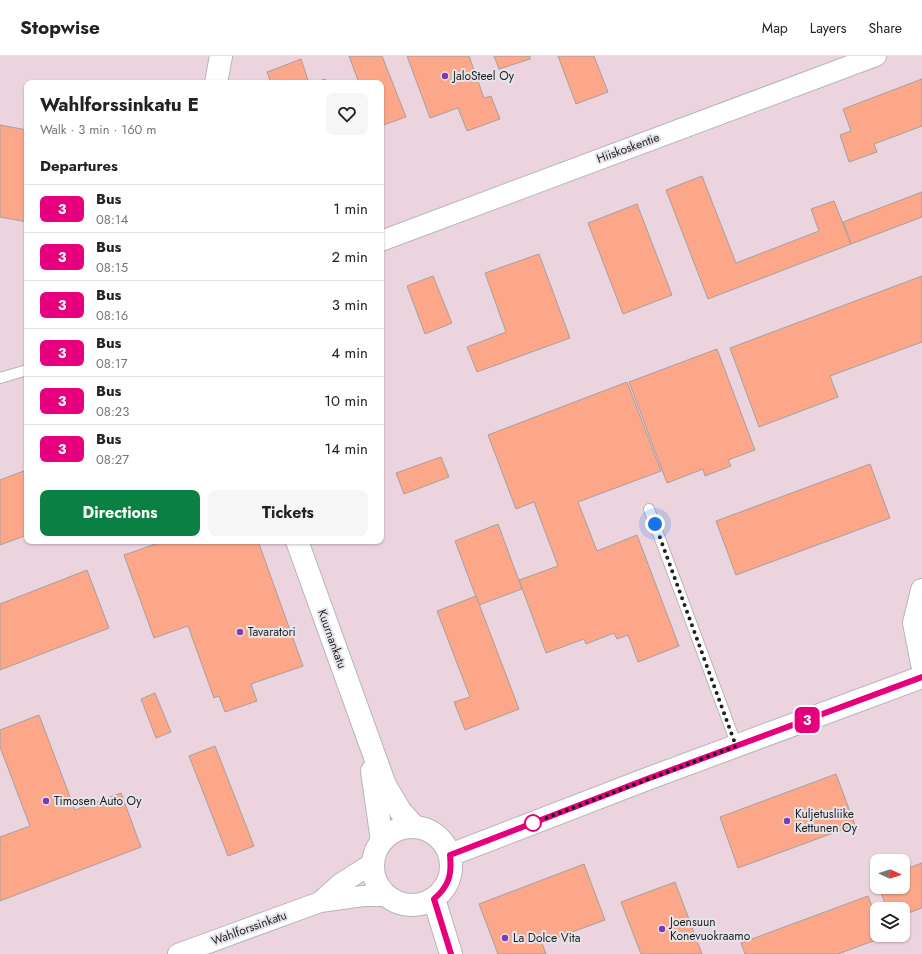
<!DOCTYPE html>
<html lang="en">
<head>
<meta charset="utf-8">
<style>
	:root { --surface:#fff; --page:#f6f6f6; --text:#222; --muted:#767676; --line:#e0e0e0; --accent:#0b8043 }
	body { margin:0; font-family:Jost,sans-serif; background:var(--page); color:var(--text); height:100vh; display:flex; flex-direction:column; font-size:15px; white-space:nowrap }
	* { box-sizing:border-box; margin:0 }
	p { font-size:13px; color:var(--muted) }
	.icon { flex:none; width:22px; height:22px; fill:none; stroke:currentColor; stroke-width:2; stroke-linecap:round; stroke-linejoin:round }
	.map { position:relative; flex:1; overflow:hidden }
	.sheet { position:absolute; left:24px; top:24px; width:360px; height:464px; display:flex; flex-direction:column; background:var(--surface); border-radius:8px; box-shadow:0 1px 3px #0004 }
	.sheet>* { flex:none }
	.badge { padding:0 8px; border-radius:6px; font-size:14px; line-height:26px }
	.needle { width:26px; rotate:94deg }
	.fabs { position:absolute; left:870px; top:798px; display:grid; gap:8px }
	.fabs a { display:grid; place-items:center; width:40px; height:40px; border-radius:8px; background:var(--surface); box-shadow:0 1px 3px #0004; font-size:20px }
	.you { position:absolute; width:20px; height:20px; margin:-10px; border:3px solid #fff; border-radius:50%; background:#1a73e8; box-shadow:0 0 0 6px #1a73e833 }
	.map>.badge { position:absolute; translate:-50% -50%; box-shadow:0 0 0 2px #fff }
	h2 { padding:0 16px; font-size:15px; line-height:36px }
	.round { display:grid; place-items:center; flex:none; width:42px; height:42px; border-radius:8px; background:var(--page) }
	.headline { display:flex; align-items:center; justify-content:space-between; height:68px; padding:0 16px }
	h1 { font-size:19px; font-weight:700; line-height:30px }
	.action { display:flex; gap:8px; margin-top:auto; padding:8px 16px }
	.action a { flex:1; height:46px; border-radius:8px; background:var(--accent); color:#fff; font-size:16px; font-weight:700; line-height:46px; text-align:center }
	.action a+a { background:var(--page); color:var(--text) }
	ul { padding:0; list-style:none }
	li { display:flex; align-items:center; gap:12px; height:48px; padding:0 16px; border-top:1px solid var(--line) }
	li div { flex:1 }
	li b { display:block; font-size:15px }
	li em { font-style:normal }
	li .badge { min-width:44px; font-weight:700; text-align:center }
	header { display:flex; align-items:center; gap:24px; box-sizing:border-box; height:56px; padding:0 20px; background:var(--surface); border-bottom:1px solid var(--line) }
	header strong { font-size:19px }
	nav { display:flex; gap:22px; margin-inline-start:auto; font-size:14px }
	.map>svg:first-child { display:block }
	.commercial { fill:#ecd4de; fill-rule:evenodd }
	.building { fill:#fca68a; stroke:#a6a09e }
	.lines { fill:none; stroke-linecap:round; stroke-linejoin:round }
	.lane-casing { stroke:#b7b5ba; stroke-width:12 }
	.street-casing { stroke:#b7b5ba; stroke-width:22 }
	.secondary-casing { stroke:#b7b5ba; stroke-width:24 }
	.lane { stroke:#fff; stroke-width:10 }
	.street { stroke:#fff; stroke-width:20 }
	.secondary { stroke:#fff; stroke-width:22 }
	.line-casing { stroke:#fff; stroke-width:9 }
	.line { stroke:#e6007e; stroke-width:6 }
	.walk { stroke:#1f1f21; stroke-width:4; stroke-dasharray:0 7.2 }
	.poi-dot { fill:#7c3db2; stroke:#e6e4e9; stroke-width:1.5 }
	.stop-dot { fill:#fff; stroke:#e6007e; stroke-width:2 }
	.labels { text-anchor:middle; stroke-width:4; stroke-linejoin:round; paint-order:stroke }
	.poi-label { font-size:12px; fill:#1f1f21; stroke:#e6e4e9; text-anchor:start }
	.street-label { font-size:12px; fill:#1f1f21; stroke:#e6e4e9 }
</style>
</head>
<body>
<header>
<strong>Stopwise</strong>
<nav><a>Map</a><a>Layers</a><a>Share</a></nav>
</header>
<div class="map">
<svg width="922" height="898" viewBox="0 0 922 898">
	<rect width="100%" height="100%" fill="#e6e4e9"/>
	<!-- commercial -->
	<path class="commercial" d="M 0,0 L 922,0 L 922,898 L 0,898 ZM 27,27 L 381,27 L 381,485 L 27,485 ZM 877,805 L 903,805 L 903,831 L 877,831 ZM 877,853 L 903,853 L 903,879 L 877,879 Z"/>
	<!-- building -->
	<g class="building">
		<path d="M 349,0 L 382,0 L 406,61 L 381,70 L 381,27 L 359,27 Z"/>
		<path d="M 407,0 L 469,0 L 484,42 L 491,40 L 500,63 L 467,75 L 458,52 L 430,62 Z"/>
		<path d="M 494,0 L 530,0 L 530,3 L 499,13 Z"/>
		<path d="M 558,0 L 594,0 L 608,36 L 576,48 Z"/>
		<path d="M 301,3 L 309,27 L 271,27 L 267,16 Z"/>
		<path d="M 325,23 L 327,27 L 314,27 Z"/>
		<path d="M 922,23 L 922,70 L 874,88 L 877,96 L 849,106 L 840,79 L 851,75 L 843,53 Z"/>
		<path d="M 0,69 L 27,74 L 27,166 L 0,161 Z"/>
		<path d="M 702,120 L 736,207 L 819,175 L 811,153 L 834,145 L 851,188 L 708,243 L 666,134 Z"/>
		<path d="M 922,136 L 922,161 L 851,188 L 843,166 Z"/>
		<path d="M 637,148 L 672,239 L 623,258 L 588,167 Z"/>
		<path d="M 539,198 L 570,282 L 477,316 L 467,291 L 506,276 L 485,217 Z"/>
		<path d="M 433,220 L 452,267 L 425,278 L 407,230 Z"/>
		<path d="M 922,220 L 922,286 L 830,320 L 838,341 L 759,371 L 730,292 Z"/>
		<path d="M 717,293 L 755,394 L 728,404 L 731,410 L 705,420 L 703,413 L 667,427 L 629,326 Z"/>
		<path d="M 627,326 L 661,415 L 578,446 L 597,495 L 637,479 L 679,590 L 638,606 L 628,579 L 617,583 L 614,577 L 586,588 L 584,583 L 546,597 L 519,524 L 558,510 L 534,446 L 516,453 L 488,379 Z"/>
		<path d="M 441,401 L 449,421 L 404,438 L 396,417 Z"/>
		<path d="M 870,408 L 890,462 L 736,519 L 716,465 Z"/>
		<path d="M 26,414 L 27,479 L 0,489 L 0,424 Z"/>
		<path d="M 498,468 L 522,533 L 479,549 L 455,485 Z"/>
		<path d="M 164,485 L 258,485 L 303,610 L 251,628 L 257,645 L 225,656 L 219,640 L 214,642 L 188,570 L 154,582 L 124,499 Z"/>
		<path d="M 87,514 L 109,572 L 0,614 L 0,548 Z"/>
		<path d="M 476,540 L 519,653 L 465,674 L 454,646 L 470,641 L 437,555 Z"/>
		<path d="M 155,637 L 171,676 L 156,682 L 141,643 Z"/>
		<path d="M 39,659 L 75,754 L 121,737 L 141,791 L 0,845 L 0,781 L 30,770 L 0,691 L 0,674 Z"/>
		<path d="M 215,690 L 254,790 L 228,800 L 189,700 Z"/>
		<path d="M 836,718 L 855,769 L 738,812 L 720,761 Z"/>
		<path d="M 922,807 L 922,852 L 903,859 L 903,853 L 887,853 L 879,831 L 903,831 L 903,814 Z"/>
		<path d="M 584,808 L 605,864 L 542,887 L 546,898 L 498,898 L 479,848 Z"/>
		<path d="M 675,826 L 702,898 L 641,898 L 621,846 Z"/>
		<path d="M 868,840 L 877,863 L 877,879 L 883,879 L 884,881 L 838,898 L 745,898 L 741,887 Z"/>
	</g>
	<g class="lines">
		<defs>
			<g id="lane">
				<path d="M 0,322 L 27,314"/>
				<path d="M 649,453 L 737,690"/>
			</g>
			<g id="street">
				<path d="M 381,185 L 876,0"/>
				<path d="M 320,846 L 340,828 L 373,807"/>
				<path d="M 178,898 L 320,846 L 363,840 L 386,840"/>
			</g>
			<g id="secondary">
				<path d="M 216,27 L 221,0"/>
				<path d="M 297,485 L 385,729 L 401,756 L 415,771"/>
				<path d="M 922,534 L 914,567 L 922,608"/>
				<path d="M 372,715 L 382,785"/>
				<circle cx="412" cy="810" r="39"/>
				<path d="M 450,799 L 647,723 L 922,621"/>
				<path d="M 434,843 L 451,898"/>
			</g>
		</defs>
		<!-- lane casing -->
		<use href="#lane" class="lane-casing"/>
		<!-- street casing -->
		<use href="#street" class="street-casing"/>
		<!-- secondary casing -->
		<use href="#secondary" class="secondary-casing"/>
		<!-- lane -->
		<use href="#lane" class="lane"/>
		<!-- street -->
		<use href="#street" class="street"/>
		<!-- secondary -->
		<use href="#secondary" class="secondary"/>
	</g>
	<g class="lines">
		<defs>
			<path id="line" d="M 451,898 L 434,843 C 449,830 452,819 450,799 L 647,723 L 922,621"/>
		</defs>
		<!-- line casing -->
		<use href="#line" class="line-casing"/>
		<!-- line -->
		<use href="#line" class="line"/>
		<!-- walk -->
		<path class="walk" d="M 533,767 L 736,690 L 655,468"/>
	</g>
	<!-- markers -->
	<g class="poi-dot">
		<circle cx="445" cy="20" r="4"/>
		<circle cx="240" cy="576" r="4"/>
		<circle cx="46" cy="745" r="4"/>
		<circle cx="787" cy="765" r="4"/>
		<circle cx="662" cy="873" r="4"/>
		<circle cx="505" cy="882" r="4"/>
	</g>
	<circle class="stop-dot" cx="533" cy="767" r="8"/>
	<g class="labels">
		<!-- poi labels -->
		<g class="poi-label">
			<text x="453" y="24">JaloSteel Oy</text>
			<text x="248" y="580">Tavaratori</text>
			<text x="54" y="749">Timosen Auto Oy</text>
			<text x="795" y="762">Kuljetusliike<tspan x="795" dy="14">Kettunen Oy</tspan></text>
			<text x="670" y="870">Joensuun<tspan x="670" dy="14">Konevuokraamo</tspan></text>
			<text x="513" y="886">La Dolce Vita</text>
		</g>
		<!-- street labels -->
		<g class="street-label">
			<text transform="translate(628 92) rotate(-20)" y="4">Hiiskoskentie</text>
			<text transform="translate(332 583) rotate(70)" y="4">Kuurnankatu</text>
			<text transform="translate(249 872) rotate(-20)" y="4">Wahlforssinkatu</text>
		</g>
	</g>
</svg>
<div class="fabs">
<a><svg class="needle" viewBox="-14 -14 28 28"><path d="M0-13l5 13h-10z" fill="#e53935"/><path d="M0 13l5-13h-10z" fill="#767676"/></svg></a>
<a><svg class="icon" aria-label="layers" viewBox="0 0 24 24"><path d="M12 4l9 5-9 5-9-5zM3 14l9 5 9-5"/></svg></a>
</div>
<div class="you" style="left:655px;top:468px"></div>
<b class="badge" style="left:807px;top:664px;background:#e6007e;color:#fff">3</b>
<section class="sheet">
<div class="headline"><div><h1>Wahlforssinkatu E</h1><p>Walk · 3 min · 160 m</p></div><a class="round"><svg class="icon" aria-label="heart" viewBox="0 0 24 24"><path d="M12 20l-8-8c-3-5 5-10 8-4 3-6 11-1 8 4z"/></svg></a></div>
<h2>Departures</h2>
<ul>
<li><span class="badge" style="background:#e6007e;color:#fff">3</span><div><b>Bus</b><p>08:14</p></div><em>1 min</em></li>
<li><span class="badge" style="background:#e6007e;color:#fff">3</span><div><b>Bus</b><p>08:15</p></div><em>2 min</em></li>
<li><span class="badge" style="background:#e6007e;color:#fff">3</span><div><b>Bus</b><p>08:16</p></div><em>3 min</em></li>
<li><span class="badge" style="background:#e6007e;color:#fff">3</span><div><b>Bus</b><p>08:17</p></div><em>4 min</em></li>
<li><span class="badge" style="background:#e6007e;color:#fff">3</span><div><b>Bus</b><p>08:23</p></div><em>10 min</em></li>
<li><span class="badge" style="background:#e6007e;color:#fff">3</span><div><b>Bus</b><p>08:27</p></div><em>14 min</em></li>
</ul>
<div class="action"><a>Directions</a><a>Tickets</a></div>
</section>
</div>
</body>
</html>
